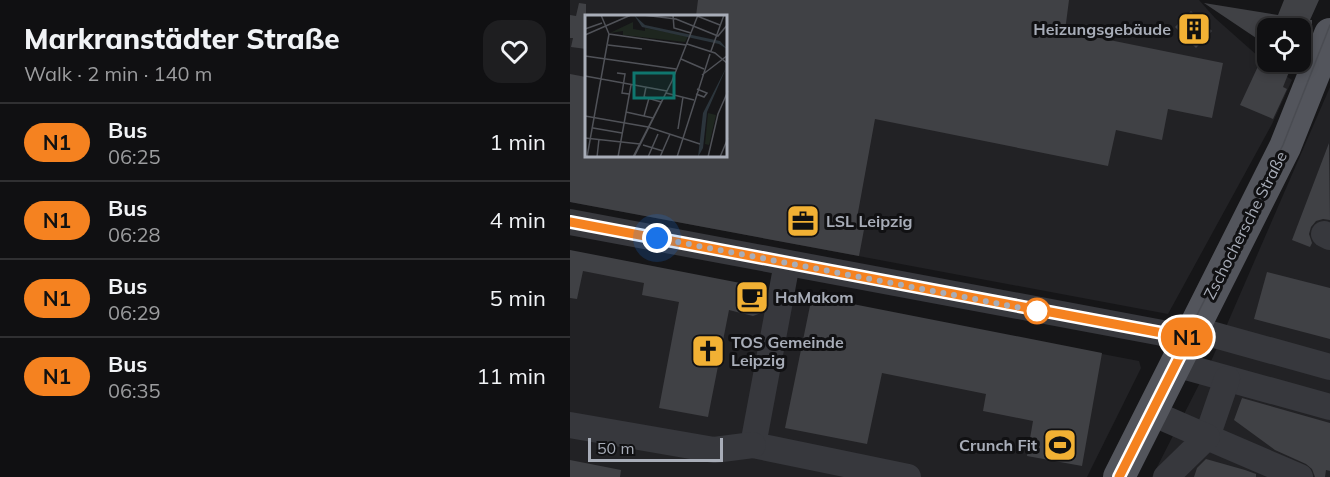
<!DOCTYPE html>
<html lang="en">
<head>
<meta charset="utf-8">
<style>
	:root { --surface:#101012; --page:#1e1e20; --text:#f1f3f6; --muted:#9c9d9f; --line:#303032 }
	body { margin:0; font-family:Mulish,sans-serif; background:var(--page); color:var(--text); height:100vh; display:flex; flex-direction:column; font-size:22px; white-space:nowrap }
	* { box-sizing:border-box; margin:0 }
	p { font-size:20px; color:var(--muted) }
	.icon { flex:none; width:33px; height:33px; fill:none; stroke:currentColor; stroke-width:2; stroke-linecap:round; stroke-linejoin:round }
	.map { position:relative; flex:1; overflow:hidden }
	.side { display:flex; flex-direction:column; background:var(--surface); width:570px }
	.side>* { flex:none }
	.badge { padding:0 12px; border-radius:20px; font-size:21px; line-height:39px }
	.buttons { position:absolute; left:687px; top:18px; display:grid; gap:12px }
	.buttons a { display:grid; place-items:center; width:54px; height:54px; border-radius:12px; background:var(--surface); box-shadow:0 3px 9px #0003,0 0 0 2px var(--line); font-size:30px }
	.scale { position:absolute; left:18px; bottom:15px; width:135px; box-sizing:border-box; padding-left:6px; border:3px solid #a8adb8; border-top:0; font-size:16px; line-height:21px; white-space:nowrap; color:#a8adb8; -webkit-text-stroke:4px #111113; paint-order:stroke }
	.you { position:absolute; width:30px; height:30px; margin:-15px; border:4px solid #fff; border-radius:50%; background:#1a73e8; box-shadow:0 0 0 9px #1a73e833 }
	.map>.badge { position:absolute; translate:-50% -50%; box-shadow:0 0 0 3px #fff }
	.round { display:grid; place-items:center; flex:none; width:63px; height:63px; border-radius:18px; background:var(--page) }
	.head { display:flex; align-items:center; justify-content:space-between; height:102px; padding:0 24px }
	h1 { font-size:28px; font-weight:800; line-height:45px }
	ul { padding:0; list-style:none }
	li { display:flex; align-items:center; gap:18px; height:78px; padding:0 24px; border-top:2px solid var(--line) }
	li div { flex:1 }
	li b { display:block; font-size:22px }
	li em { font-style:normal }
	li .badge { min-width:66px; font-weight:700; text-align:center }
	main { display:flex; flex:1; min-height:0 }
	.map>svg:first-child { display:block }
	.built { fill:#222225; fill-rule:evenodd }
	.building { fill:#404145 }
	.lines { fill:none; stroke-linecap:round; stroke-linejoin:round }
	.minor { stroke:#37383d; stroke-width:26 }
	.major { stroke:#53555c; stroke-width:32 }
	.tram { stroke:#4a4c52; stroke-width:1.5 }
	.line-casing { stroke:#fff; stroke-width:14 }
	.line { stroke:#f58220; stroke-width:9 }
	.walk { stroke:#a8adb8; stroke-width:6; stroke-dasharray:0 10.8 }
	.stop-dot { fill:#fff; stroke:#f58220; stroke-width:3 }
	.labels { text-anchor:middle; stroke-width:6; stroke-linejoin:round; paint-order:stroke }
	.poi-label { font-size:16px; font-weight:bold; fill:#a8adb8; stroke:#111113; text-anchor:start }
	.street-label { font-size:16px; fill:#a8adb8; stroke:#111113 }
	.inset-road { fill:none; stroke:#505258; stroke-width:1.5 }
	.view { fill:#0f766e; fill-opacity:0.15; stroke:#0f766e; stroke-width:3 }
	.inset-edge { fill:none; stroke:#a8adb8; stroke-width:3 }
</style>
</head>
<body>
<main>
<section class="side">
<div class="head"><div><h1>Markranstädter Straße</h1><p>Walk · 2 min · 140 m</p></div><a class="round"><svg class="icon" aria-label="heart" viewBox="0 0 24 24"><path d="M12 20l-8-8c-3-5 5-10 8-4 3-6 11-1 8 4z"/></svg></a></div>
<ul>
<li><span class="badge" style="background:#f58220;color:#111">N1</span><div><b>Bus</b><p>06:25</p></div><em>1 min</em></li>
<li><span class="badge" style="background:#f58220;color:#111">N1</span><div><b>Bus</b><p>06:28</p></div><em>4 min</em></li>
<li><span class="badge" style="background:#f58220;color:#111">N1</span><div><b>Bus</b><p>06:29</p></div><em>5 min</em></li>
<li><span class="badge" style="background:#f58220;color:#111">N1</span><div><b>Bus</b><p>06:35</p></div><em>11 min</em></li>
</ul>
</section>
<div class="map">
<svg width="760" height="477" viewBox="0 0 760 477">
	<rect width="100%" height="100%" fill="#161618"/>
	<!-- built -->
	<g class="built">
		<path d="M 0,0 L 629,0 L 645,18 L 689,57 L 722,80 L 702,124 L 598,314 L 0,202 ZM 16,16 L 156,16 L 156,156 L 16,156 Z"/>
		<path d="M 760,87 L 760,477 L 582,477 L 642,359 Z"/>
		<path d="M 0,252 L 569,361 L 571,368 L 517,477 L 0,477 Z"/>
	</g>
	<!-- building -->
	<g class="building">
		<path d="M 128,0 L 499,0 L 495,31 L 653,63 L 642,118 L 598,109 L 592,140 L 546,130 L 538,166 L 305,119 L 287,218 L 296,219 L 289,256 L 0,202 L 0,74 L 16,77 L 16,156 L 156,156 L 156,16 L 126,16 Z"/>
		<path d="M 714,0 L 749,0 L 740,20 L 742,20 L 742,28 L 698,28 L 698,46 L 634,3 L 708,15 Z"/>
		<path d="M 9,3 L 16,4 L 16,49 L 1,47 L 3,38 L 0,38 L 0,15 L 6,16 Z"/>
		<path d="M 621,11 L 642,31 L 626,48 L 605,27 Z"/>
		<path d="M 690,62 L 723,62 L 713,87 L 717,89 L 703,119 L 670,105 Z"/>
		<path d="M 759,143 L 760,220 L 753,219 L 746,221 L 741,227 L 739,234 L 742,243 L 740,247 L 722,240 Z"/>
		<path d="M 0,250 L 191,287 L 196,291 L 191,313 L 183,316 L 159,310 L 138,417 L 89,408 L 109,302 L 72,295 L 74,283 L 13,271 L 7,299 L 0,298 Z"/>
		<path d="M 697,272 L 760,288 L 760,339 L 684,319 Z"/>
		<path d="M 242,296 L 532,353 L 512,466 L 457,456 L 463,421 L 413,411 L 416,394 L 312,373 L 297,444 L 215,428 Z"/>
		<path d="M 672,398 L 760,423 L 760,471 L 756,470 L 755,477 L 745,477 L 742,469 L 736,464 L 705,450 L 664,420 Z"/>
		<path d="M 636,459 L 675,470 L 686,474 L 686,477 L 624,477 L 627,468 Z"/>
		<path d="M 0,460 L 51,470 L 50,477 L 0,477 Z"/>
	</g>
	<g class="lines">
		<!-- minor -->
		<g class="minor">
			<path d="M 0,222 L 619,338"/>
			<path d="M 754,234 L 760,237"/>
			<path d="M 217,263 L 183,445 L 338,477"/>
			<path d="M 623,329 L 760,367"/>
			<path d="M 605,364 L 760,407"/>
			<path d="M 657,379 L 637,437 L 730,477"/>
			<path d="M 582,413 L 637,437 L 596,477"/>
			<path d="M 0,425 L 144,450 L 183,445"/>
		</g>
		<!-- major -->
		<path class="major" d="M 549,477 L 715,147 L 760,34"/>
		<!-- tram -->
		<path class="tram" d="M 545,477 L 713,145 L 760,25"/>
	</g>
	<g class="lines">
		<defs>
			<path id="line" d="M 0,222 L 619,338 L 549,477"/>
		</defs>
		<!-- line casing -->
		<use href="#line" class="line-casing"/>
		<!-- line -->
		<use href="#line" class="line"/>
		<!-- walk -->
		<path class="walk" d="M 87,238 L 467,311"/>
	</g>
	<!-- icons -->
	<defs>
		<symbol id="building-square" viewBox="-11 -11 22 22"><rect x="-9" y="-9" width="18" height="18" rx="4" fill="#f2b134" stroke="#111113"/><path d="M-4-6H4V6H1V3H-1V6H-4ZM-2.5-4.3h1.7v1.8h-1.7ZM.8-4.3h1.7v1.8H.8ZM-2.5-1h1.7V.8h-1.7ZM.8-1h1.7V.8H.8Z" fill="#111"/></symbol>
		<symbol id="office-square" viewBox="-11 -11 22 22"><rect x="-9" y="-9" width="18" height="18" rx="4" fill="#f2b134" stroke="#111113"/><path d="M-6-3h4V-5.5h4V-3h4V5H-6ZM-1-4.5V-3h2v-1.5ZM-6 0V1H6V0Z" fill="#111"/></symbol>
		<symbol id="cafe-square" viewBox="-11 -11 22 22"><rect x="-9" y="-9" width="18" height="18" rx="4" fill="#f2b134" stroke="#111113"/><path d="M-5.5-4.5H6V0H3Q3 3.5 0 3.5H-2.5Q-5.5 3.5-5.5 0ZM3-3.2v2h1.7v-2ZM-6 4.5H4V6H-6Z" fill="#111"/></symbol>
		<symbol id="church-square" viewBox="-11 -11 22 22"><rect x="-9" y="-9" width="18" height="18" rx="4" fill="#f2b134" stroke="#111113"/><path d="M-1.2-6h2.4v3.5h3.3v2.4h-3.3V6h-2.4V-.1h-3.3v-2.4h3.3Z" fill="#111"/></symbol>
		<symbol id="stadium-square" viewBox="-11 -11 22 22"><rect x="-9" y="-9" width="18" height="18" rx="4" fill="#f2b134" stroke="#111113"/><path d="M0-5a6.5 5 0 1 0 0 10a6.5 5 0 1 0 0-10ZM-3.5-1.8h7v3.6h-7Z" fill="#111"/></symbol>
	</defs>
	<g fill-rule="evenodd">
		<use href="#building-square" x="605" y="10" width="38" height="38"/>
		<use href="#office-square" x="214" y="202" width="38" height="38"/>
		<use href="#cafe-square" x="163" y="278" width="38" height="38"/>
		<use href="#church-square" x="119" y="332" width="38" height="38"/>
		<use href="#stadium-square" x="471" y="426" width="38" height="38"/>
	</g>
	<!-- markers -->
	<circle class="stop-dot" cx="467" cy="311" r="12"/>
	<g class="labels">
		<!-- poi labels -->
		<g class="poi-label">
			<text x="601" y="35" text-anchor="end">Heizungsgebäude</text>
			<text x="256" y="227">LSL Leipzig</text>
			<text x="205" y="303">HaMakom</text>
			<text x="161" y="348">TOS Gemeinde<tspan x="161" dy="18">Leipzig</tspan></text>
			<text x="467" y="451" text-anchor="end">Crunch Fit</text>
		</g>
		<!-- street labels -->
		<g class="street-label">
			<text transform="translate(675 225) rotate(-63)" y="6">Zschochersche Straße</text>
		</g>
	</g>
	<!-- overview -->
	<g transform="translate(15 15)">
		<rect width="142" height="142" fill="#161618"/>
		<path d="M 48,7 L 48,14 L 60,16 L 60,13 L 103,21 L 100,27 L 38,20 L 38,16 L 25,18 ZM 123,98 L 131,100 L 124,130 L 120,129 Z" fill="#1e261f"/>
		<path d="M 49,0 L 60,10 L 135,26 L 142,34 L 134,29 L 57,12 ZM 142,51 L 122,97 L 118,133 L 113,142 L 118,98 Z" fill="#2c353c"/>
		<path class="inset-road" d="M 58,0 L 91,4 L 133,21 L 143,9M 88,0 L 89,13 L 106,18M 112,1 L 135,10M 0,14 L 17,8M 24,19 L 101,30M 0,20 L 46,0M 102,29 L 130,38 L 143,49M 23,30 L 57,34M 126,36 L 139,0M 0,41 L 91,54M 96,44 L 119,54M 32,58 L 40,59 L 37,78 L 44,79M 117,60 L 143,40M 0,61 L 82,76M 61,72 L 59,82 L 76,87M 81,78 L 109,85M 111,79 L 119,82 L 122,78 L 112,74M 41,97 L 68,103M 0,101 L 63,112 L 115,129M 59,101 L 64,83M 8,113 L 37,118M 93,114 L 98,82M 0,123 L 55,129M 58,130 L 78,136M 2,142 L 24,19 L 16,0M 12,142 L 14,124M 33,142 L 46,70M 48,142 L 87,66 L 113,0M 49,142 L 87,66 L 113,0M 63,142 L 73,119M 75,142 L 85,119M 92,142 L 125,39M 123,142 L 133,99 L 143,76M 135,142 L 143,123"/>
		<path class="view" d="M 49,58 L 89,58 L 89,83 L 49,83 Z"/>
		<rect width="142" height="142" class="inset-edge"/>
	</g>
</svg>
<div class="buttons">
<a><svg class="icon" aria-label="locate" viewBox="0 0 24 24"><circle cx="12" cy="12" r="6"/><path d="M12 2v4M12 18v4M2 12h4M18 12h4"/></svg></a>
</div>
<div class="scale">50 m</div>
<div class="you" style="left:87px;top:238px"></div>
<b class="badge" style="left:617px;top:337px;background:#f58220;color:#111">N1</b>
</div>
</main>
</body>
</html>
